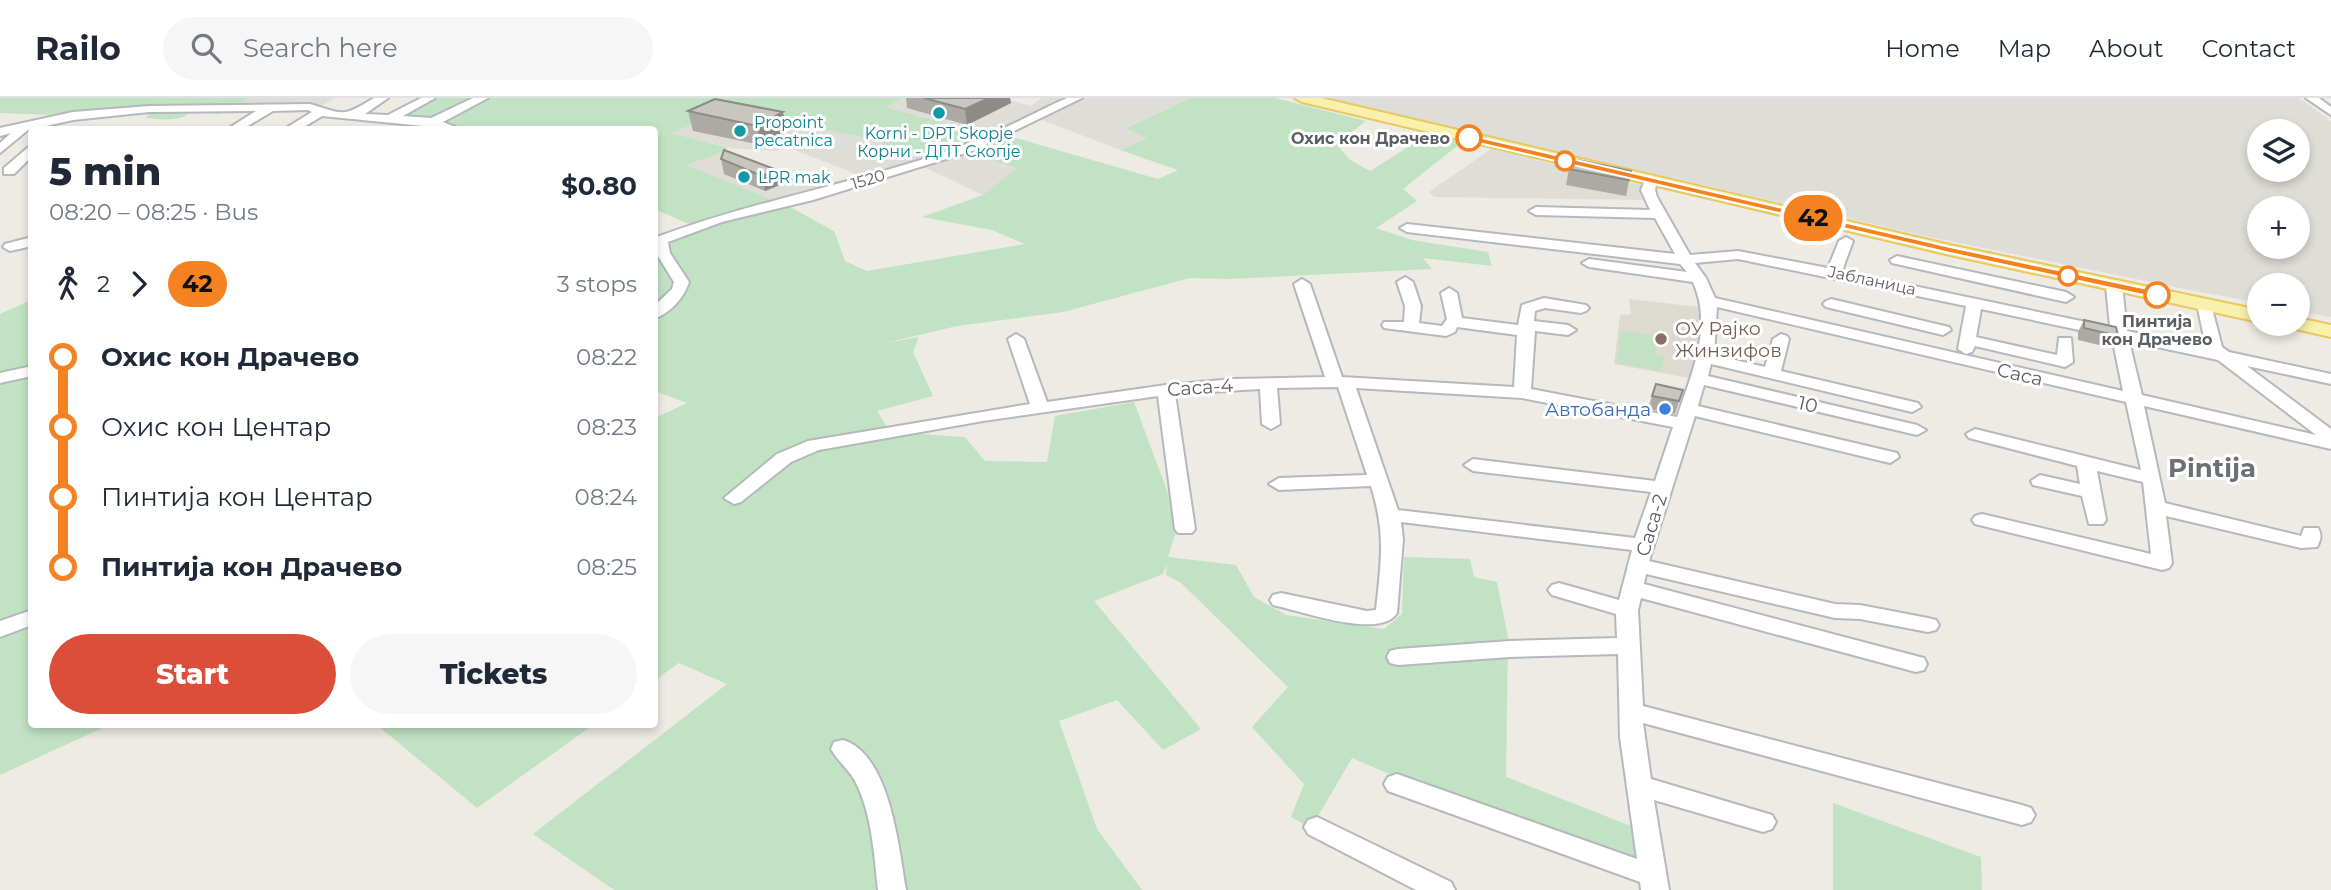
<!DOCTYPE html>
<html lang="en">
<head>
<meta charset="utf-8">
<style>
	:root { --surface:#fff; --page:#f6f6f7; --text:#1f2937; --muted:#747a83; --line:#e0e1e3; --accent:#dc4e3a }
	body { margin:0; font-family:Montserrat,sans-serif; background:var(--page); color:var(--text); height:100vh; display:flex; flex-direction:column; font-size:26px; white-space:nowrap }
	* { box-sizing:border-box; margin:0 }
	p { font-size:23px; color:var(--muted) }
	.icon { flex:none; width:38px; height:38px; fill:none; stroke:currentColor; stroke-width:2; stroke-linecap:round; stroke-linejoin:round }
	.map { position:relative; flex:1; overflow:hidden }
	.drawer { position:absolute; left:28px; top:28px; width:630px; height:602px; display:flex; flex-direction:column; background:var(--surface); border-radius:7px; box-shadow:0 4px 10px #0003 }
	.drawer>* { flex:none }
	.badge { padding:0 14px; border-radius:23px; font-size:24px; line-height:46px }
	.controls { position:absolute; left:2247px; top:21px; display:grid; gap:14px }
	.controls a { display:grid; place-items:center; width:63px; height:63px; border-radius:50%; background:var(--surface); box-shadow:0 4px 10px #0003; font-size:35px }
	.map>.badge { position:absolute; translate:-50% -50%; box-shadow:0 0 0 4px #fff }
	.legs { display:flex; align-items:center; gap:10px; height:77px; padding:0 21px; font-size:23px }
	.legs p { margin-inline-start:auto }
	.headline { display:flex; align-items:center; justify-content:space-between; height:119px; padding:0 21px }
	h1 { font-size:38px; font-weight:800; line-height:52px }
	.primary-button { display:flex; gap:14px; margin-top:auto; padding:14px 21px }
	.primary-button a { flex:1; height:80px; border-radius:42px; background:var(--accent); color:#fff; font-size:28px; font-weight:800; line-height:80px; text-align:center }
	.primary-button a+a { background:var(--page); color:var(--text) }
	ul { padding:0 21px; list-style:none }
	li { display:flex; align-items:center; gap:24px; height:70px; font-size:26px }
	li i { display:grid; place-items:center; width:10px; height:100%; margin:0 9px; background:currentColor }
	li i::after { content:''; width:18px; height:18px; margin:-9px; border:5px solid; border-radius:50%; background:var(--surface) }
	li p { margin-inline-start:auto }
	li:first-child i { background:linear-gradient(#0000 50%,currentColor 0) }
	li:last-child i { background:linear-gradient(currentColor 50%,#0000 0) }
	header { display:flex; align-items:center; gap:42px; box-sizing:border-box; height:98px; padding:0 35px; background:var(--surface); border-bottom:2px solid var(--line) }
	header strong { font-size:33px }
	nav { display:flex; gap:38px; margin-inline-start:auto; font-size:24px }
	.search { width:490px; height:63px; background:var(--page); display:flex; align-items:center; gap:18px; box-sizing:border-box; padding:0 24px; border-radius:38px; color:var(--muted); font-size:26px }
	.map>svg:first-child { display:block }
	.industrial { fill:#deddd7; fill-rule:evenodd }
	.education { fill:#dddad1 }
	.green { fill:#c1e3c3; fill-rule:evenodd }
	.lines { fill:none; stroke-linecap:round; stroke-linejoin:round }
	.minor-casing { stroke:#b5b8bc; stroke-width:4 }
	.major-casing { stroke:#e7c862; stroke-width:4 }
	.minor { fill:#fff; fill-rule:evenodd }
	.major { fill:#f9f0ac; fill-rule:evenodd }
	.wall { fill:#acaaa5 }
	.shaded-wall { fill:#8c8b86 }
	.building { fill:#c8c6c0; stroke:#8c8b86; stroke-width:2 }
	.line-1 { fill:#f58220; stroke:#fff; stroke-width:2 }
	.culture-dot { fill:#0f9aa8; stroke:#fff; stroke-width:2.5 }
	.stop-1-dot { fill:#fff; stroke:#f58220; stroke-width:3.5 }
	.education-dot { fill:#8d6e63; stroke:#fff; stroke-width:2.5 }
	.shop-dot { fill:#3f7fe0; stroke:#fff; stroke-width:2.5 }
	.labels { text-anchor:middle; stroke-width:6; stroke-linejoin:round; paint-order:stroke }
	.far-culture-label { font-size:16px; fill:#0d838f; stroke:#fff; text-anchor:start }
	.far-stop-label { font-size:16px; font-weight:bold; fill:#5b5e63; stroke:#fff; text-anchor:end }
	.far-street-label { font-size:16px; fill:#5b5e63; stroke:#fff }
	.education-label { font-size:19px; fill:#785e54; stroke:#fff; text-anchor:start }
	.street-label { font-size:19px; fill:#5b5e63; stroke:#fff }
	.shop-label { font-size:19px; fill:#366cbe; stroke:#fff; text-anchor:end }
	.district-label { font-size:26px; font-weight:bold; fill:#6c7075; stroke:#fff }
</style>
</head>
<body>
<header>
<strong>Railo</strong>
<div class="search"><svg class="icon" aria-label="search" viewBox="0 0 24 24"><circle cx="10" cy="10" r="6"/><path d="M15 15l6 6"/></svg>Search here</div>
<nav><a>Home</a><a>Map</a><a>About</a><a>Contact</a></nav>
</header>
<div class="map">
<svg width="2331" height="792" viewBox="0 0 2331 792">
	<rect width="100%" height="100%" fill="#edebe3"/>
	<!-- industrial -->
	<g class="industrial">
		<path d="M 250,0 L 334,0 L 318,10 L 231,9 Z"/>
		<path d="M 903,0 L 1003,0 L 1030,8 L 1042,0 L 1191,0 L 1127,29 L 1147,40 L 1120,52 L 1040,21 L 1009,38 L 994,39 L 884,9 Z"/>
		<path d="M 1323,0 L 2299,0 L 2331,23 L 2331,219 L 2298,213 L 2298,187 L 2259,187 L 2259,205 L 2180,190 L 1925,138 ZM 2259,33 L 2298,33 L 2298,72 L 2259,72 ZM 2259,110 L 2298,110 L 2298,149 L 2259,149 Z"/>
		<path d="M 727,13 L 859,38 L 932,61 L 960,50 L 1018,70 L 983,97 L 924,69 L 874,83 L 787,49 L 776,53 L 729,50 L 670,35 Z"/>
		<path d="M 1491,51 L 1641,87 L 1649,102 L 1434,99 L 1429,94 Z"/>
		<path d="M 721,55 L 728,57 L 828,93 L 787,108 L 682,67 Z"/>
	</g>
	<!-- education -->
	<path class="education" d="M 1629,201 L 1708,210 L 1700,282 L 1614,266 L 1620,217 L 1631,216 Z"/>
	<!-- green -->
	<g class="green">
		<path d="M 0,0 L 250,0 L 218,16 L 192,13 C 178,25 163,21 146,20 L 150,15 L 79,18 L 0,37 L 0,28 L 54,17 L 0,15 Z"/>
		<path d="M 434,0 L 903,0 L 885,9 L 994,39 L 1009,38 L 1158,81 L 1178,72 L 1120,52 L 1147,40 L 1126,30 L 1191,0 L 1275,0 L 1366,23 L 1336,46 L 1350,62 L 1370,73 L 1429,36 L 1462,44 L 1403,91 L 1417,103 L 1376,130 L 1412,142 L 1488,154 L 1492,168 L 1423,160 L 1432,171 L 1229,181 L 1190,180 L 1063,214 L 957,228 L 885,245 L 919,239 L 913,254 L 933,298 L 877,313 L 890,334 L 965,339 L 985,363 L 1047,364 L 1055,318 L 1134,304 L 1179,425 L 1168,459 L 1236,467 L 1254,499 L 1286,517 L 1384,531 L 1402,516 L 1404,459 L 1470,461 L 1474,479 L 1497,484 L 1508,540 L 1506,679 L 1631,728 L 1640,783 L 1352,660 L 1311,730 L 1291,719 L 1304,686 L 1252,629 L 1288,589 L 1181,485 L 1166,477 L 1167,466 L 1163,476 L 1094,503 L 1201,631 L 1163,652 L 1117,602 L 1059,623 L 1097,731 L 1142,792 L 614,792 L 533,736 L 727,586 L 679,565 L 655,582 L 655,320 L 687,305 L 655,293 L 655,145 L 669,146 L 702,132 L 655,111 L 654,32 L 464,31 L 398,20 ZM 727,13 L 859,38 L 932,61 L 961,51 L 1017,70 L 983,97 L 922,119 L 992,132 L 1025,146 L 867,173 L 845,163 L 834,133 L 792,110 L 685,67 L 721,55 L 728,50 L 671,35 Z"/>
		<path d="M 31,202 L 32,626 L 109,627 L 0,677 L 0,216 Z"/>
		<path d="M 1620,233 L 1655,237 L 1655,257 L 1664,259 L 1661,273 L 1617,265 Z"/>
		<path d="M 377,627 L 593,627 L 477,710 Z"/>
		<path d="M 1833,705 L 1981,759 L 1982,792 L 1833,792 Z"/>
	</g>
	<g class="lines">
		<defs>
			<g id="minor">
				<path d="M 374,0 L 388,0 L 365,16 L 388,17 L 421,0 L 435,0 L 403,18 L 431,20 L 473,0 L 488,0 L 443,24 L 463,32 L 322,18 L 299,32 L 283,32 L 312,14 L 308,12 L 273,13 L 241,32 L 226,32 L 256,13 L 149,14 L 73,22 L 28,32 L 0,55 L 0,45 L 11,35 L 0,38 L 0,30 L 73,14 L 149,8 L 310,6 C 344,16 342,20 374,0 Z"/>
				<path d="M 1067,0 L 1082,0 L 975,52 L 813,102 L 722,124 L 668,144 L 670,155 L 689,184 C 684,200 670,215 654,221 L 654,208 L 672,191 L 674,184 L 656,155 L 654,140 C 756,102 863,84 965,47 C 1000,34 1033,15 1067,0 Z"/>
				<path d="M 2306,0 L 2319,0 L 2331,9 L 2331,17 Z"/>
				<path d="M 32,46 L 32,58 L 14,76 L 4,76 L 4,70 Z"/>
				<path d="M 1651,79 L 1657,83 L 1655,92 L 1657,99 L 1690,157 L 1738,153 L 1828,170 L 1839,143 L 1846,139 L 1853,143 L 1842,173 L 2110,229 L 2106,188 L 2114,183 L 2122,188 L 2127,233 L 2206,249 L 2197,206 L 2200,203 L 2210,203 L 2222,249 L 2229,254 L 2331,276 L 2331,286 L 2247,268 L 2331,331 L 2331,351 L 2144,308 L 2165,405 L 2301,438 L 2304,430 L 2318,430 C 2322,436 2321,442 2317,449 L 2301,450 L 2166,418 L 2172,465 L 2169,470 L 2162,472 L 1975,426 L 1972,422 L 1975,418 L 1982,416 L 2151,456 L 2143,384 L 2097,373 L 2106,422 L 2103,426 L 2089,426 L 2082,398 L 2033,387 L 2031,383 L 2040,377 L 2080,386 L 2077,368 L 1969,340 L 1966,336 L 1975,331 L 2141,372 L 2126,304 L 1717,209 L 1714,257 L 1765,269 L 1773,241 L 1781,236 L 1787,238 L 1789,241 L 1781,273 L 1918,305 L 1921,309 L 1912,314 L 1711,266 L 1708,278 L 1917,327 L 1926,332 L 1917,337 L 1704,287 L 1698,308 L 1897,355 L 1899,359 L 1890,365 L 1695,318 L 1649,463 L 1835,506 L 1860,507 L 1928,520 L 1936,522 L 1939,527 L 1936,532 L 1928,534 L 1860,521 L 1835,520 L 1646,476 L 1644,486 L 1916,558 L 1924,560 L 1927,566 L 1924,572 L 1916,574 L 1641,500 L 1638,512 L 1643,608 L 2022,707 L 2031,710 L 2035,717 L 2031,724 L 2022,727 L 1643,625 L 1651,681 L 1772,717 L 1776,724 L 1772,731 L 1763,734 L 1654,702 L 1669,792 L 1641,792 L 1640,784 L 1388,693 L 1384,686 L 1388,679 L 1397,676 L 1637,761 L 1620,639 L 1618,556 L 1510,559 L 1398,567 L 1390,565 L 1387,559 L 1390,553 L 1398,551 L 1510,543 L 1617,540 L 1616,516 L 1552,497 L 1548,492 L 1552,487 L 1559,485 L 1619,502 L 1632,452 L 1401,424 L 1403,441 L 1397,515 C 1381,541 1307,515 1281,509 L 1273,507 L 1270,502 L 1273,497 L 1281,495 L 1367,513 L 1376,512 C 1381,463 1386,436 1371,388 L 1279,392 L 1269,386 L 1279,380 L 1367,377 L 1338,289 L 1277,290 L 1280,326 L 1271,331 L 1262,326 L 1260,291 L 1175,296 L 1195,431 L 1192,435 L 1178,435 L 1175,431 L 1158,298 L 983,323 L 819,352 L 791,364 L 741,404 L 734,406 L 724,400 L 777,356 L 808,343 L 1030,306 L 1008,241 L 1016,236 L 1024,241 L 1047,304 L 1166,287 L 1234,281 L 1325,279 L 1294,186 L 1302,181 L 1310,186 L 1342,279 L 1514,289 L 1517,237 L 1457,229 L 1455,234 L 1446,238 L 1384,230 L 1382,227 L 1384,224 L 1404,224 L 1405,208 L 1397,184 L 1405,179 L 1413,184 L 1421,208 L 1419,225 L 1442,228 L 1447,221 L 1441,195 L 1449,190 L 1457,195 L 1462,220 L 1518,227 L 1522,207 L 1544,200 L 1586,207 L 1589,210 L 1586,213 L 1581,215 L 1545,210 L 1535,213 L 1534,223 L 1568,227 L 1576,232 L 1568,237 L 1535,233 L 1531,291 L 1677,319 C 1692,275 1713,229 1693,184 L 1589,169 L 1582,165 L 1589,161 L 1687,174 L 1680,166 L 1407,134 L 1400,130 L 1407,126 L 1675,156 L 1655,120 L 1536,117 L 1529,113 L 1536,109 L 1650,112 L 1641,92 L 1646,80 ZM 1738,161 L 1966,208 L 1958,251 L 1966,256 L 1972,254 L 1975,248 L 2065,269 L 2073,264 L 2071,240 L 2059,240 L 2057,257 L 1976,239 L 1981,211 L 2112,239 L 2123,293 L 1715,200 L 1706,180 L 1695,165 ZM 2129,243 L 2218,262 L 2316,337 L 2142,297 ZM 1356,290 L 1522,300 L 1673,329 L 1655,383 L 1473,361 L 1464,367 L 1473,373 L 1651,394 L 1635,440 L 1398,412 Z"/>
				<path d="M 32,139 L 32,148 L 10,153 L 3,149 L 5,146 Z"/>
				<path d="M 1897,158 L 2066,194 L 2074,199 L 2066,204 L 1892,165 L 1890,162 Z"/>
				<path d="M 1831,201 L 1949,229 L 1951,232 L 1943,237 L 1826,209 L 1823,206 L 1826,203 Z"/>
				<path d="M 32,268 L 32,278 L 0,285 L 0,275 Z"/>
				<path d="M 32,512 L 32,527 L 0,539 L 0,523 Z"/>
				<path d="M 843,642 C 890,656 899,751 906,792 L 878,792 C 874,756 872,714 854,681 C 847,670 837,662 831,651 L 834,644 Z"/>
				<path d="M 1317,719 L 1451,784 L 1455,792 L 1416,792 L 1308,736 L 1304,729 L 1308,722 Z"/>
			</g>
			<g id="major">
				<path d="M 1295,0 L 1321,0 L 1950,147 L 2259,212 L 2259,224 L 1950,157 L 1302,4 Z"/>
				<path d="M 2298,220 L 2331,227 L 2331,239 L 2291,230 L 2288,226 L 2298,226 Z"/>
			</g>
		</defs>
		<!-- minor casing -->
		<use href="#minor" class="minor-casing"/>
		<!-- major casing -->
		<use href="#major" class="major-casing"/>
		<!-- minor -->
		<use href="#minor" class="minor"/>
		<!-- major -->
		<use href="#major" class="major"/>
	</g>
	<!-- wall -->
	<g class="wall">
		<path d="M 906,0 L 1010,0 L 1011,5 L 967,27 L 907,10 Z"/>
		<path d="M 688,13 L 783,14 L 786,34 L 761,47 L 693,33 Z"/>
		<path d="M 721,61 L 777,72 L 780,87 L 765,93 L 724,76 Z"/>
		<path d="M 1569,71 L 1631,73 L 1626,98 L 1566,87 Z"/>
		<path d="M 2084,222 L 2118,238 L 2112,250 L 2078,242 L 2078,234 Z"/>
		<path d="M 1683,292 L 1675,316 L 1648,311 L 1652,298 Z"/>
	</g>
	<!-- shaded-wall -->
	<g class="shaded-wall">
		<path d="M 989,0 L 1010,0 L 1011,5 L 967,27 L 965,11 Z"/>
		<path d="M 783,14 L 786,34 L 761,47 L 757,28 Z"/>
		<path d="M 777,72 L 780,87 L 765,93 L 762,78 Z"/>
	</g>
	<!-- building -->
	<g class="building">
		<path d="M 924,0 L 989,0 L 965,11 Z"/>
		<path d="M 715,1 L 783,14 L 757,28 L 688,13 Z"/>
		<path d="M 724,52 L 777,72 L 762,78 L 721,61 Z"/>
		<path d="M 1573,61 L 1631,73 L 1629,82 L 1569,71 Z"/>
		<path d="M 2084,222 L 2116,229 L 2118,238 L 2084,230 Z"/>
		<path d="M 1656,286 L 1683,292 L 1679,303 L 1652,298 Z"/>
	</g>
	<!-- line-1 -->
	<path class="line-1" d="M 1469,37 L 1950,149 L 2157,193 L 2163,197 L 2157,200 L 1950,155 L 1466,42 Z"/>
	<!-- markers -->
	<g class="culture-dot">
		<circle cx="939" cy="15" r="7"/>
		<circle cx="740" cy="33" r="7"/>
		<circle cx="744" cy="79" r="7"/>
	</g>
	<g class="stop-1-dot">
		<circle cx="1469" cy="40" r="12"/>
		<circle cx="1565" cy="63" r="9"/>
		<circle cx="2068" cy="178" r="9"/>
		<circle cx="2157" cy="197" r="12"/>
	</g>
	<circle class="education-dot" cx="1661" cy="241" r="7"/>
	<circle class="shop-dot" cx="1665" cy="311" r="7"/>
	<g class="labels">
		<!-- far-culture labels -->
		<g class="far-culture-label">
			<text x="754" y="30">Propoint<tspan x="754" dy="18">pecatnica</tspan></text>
			<text x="939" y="41" text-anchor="middle">Korni - DPT Skopje<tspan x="939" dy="18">Корни - ДПТ Скопје</tspan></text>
			<text x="758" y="85">LPR mak</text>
		</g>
		<!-- far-stop labels -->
		<g class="far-stop-label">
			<text x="1450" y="46">Охис кон Драчево</text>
			<text x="2157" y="229" text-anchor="middle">Пинтија<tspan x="2157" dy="18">кон Драчево</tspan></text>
		</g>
		<!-- far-street labels -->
		<g class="far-street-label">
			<text transform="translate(868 81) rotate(-17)" y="6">1520</text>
			<text transform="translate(1872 182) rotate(12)" y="6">Јабланица</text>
		</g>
		<!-- education labels -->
		<g class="education-label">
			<text x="1675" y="237">ОУ Рајко<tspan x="1675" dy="22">Жинзифов</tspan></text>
		</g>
		<!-- street labels -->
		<g class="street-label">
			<text transform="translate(2020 276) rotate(13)" y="7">Саса</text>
			<text transform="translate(1200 289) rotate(-4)" y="7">Саса-4</text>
			<text transform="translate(1808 306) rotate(13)" y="7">10</text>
			<text transform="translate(1651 427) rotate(-73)" y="7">Саса-2</text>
		</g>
		<!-- shop labels -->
		<g class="shop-label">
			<text x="1651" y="318">Автобанда</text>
		</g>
		<!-- district labels -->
		<g class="district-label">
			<text x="2212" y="379">Pintija</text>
		</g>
	</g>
</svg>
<div class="controls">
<a><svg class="icon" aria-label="layers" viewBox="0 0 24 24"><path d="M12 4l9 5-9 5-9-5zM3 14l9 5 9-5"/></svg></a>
<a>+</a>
<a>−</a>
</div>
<b class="badge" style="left:1813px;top:120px;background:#f58220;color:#111">42</b>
<section class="drawer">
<div class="headline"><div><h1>5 min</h1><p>08:20 – 08:25 · Bus</p></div><b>$0.80</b></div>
<div class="legs"><svg class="icon" aria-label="walk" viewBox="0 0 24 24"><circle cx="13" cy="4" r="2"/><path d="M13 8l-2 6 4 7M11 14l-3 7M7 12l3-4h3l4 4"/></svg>2<svg class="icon" aria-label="forward" viewBox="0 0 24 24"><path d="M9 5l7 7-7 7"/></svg><b class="badge" style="background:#f58220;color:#111">42</b><p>3 stops</p></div>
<ul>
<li><i style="color:#f58220"></i><b>Охис кон Драчево</b><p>08:22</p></li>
<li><i style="color:#f58220"></i><span>Охис кон Центар</span><p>08:23</p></li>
<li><i style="color:#f58220"></i><span>Пинтија кон Центар</span><p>08:24</p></li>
<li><i style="color:#f58220"></i><b>Пинтија кон Драчево</b><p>08:25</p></li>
</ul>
<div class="primary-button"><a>Start</a><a>Tickets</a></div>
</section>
</div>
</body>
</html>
